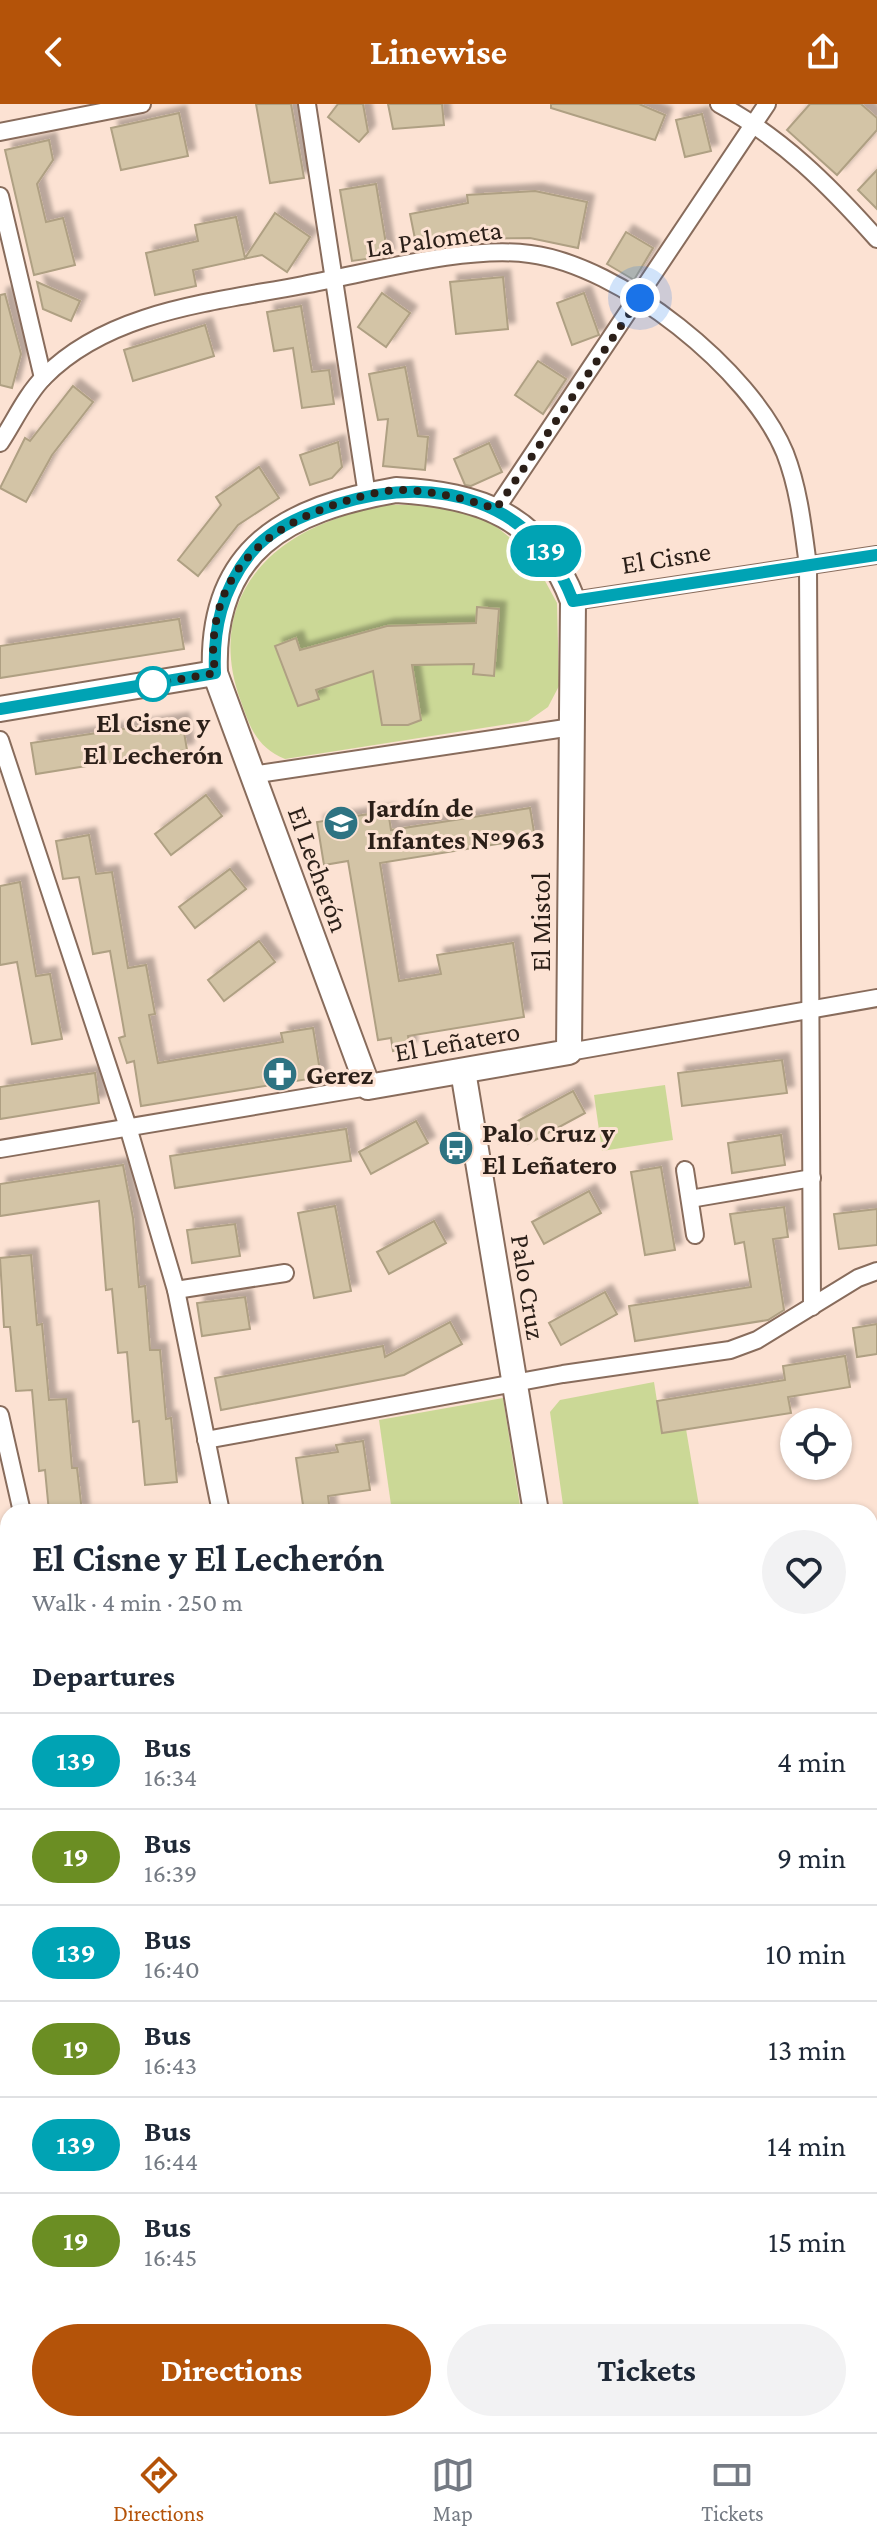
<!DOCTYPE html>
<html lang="en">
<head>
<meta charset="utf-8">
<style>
	:root { --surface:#fff; --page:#f2f2f3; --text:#1f2937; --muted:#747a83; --line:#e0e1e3; --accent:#b45309 }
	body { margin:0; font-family:"Crimson Pro",serif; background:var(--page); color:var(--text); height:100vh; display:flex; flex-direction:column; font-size:30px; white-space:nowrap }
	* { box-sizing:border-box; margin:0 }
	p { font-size:26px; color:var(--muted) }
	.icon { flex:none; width:44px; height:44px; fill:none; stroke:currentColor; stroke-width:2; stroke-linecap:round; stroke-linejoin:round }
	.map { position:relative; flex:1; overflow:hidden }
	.drawer { position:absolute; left:0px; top:1400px; width:878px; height:928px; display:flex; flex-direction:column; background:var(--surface); border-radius:24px 24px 0 0; box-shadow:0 2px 6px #0004 }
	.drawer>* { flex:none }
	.badge { padding:0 16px; border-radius:26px; font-size:28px; line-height:52px }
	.tools { position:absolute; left:780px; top:1304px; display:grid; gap:16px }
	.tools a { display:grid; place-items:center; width:72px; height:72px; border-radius:50%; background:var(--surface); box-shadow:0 2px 6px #0004; font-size:40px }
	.you { position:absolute; width:40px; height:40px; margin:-20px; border:6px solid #fff; border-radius:50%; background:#1a73e8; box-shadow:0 0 0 12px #1a73e833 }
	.map>.badge { position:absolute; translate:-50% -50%; box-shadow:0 0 0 4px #fff }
	h2 { padding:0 32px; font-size:30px; line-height:72px }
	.round { display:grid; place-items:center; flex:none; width:84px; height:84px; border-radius:42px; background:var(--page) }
	.head { display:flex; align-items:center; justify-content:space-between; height:136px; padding:0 32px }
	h1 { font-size:38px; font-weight:700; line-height:60px }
	.cta { display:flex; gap:16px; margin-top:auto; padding:16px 32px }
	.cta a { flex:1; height:92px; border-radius:48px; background:var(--accent); color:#fff; font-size:32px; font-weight:700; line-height:92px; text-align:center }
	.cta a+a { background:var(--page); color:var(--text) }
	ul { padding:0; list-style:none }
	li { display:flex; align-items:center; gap:24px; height:96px; padding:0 32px; border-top:2px solid var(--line) }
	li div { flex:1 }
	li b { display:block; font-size:30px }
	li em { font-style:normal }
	li .badge { min-width:88px; font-weight:700; text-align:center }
	header { display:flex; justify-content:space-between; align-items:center; height:104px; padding:0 32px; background:var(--accent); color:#fff; font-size:36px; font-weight:700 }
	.tab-bar { display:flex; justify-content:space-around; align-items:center; height:112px; border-top:2px solid var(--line); background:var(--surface); font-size:22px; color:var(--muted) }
	.tab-bar a { display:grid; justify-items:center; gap:4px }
	.tab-bar .on { color:var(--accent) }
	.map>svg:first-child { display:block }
	.green { fill:#cbd896 }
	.building { fill:#d3c4a6; stroke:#afa083; stroke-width:2; filter:url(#shadow) }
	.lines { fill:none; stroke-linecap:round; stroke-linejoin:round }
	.street-casing { stroke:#886c5c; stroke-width:20 }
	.secondary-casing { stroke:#886c5c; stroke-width:28 }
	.street { stroke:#fff; stroke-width:16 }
	.secondary { stroke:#fff; stroke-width:24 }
	.line-casing { stroke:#fff; stroke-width:18 }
	.line { stroke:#00a3b4; stroke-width:12 }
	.walk { stroke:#2b1f18; stroke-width:8; stroke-dasharray:0 14.4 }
	.stop-dot { fill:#fff; stroke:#00a3b4; stroke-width:4 }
	.labels { text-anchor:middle; stroke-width:6; stroke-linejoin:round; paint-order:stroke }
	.street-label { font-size:28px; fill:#2b1f18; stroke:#fce2d3 }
	.stop-label { font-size:28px; font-weight:bold; fill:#2b1f18; stroke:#fce2d3 }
	.poi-label { font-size:28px; font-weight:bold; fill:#2b1f18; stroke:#fce2d3; text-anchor:start }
</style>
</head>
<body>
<header><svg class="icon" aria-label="back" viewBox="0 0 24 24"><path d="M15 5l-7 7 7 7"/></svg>Linewise<svg class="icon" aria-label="share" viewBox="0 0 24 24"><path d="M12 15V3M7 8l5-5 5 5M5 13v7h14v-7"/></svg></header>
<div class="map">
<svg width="877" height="2328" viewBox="0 0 877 2328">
	<defs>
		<filter id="shadow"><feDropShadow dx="7" dy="-7" stdDeviation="2" flood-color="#0004"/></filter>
	</defs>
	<rect width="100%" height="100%" fill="#fce2d3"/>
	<!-- green -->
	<g class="green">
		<path d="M 430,401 L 487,415 L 531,451 L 557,499 L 559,582 L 548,603 L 528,617 L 285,655 C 256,643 250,623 240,595 C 210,510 253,444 335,415 C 346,411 358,404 369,402 C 388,399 411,402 430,401 Z"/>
		<path d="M 665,981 L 673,1036 L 602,1047 L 594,991 Z"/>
		<path d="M 654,1278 L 662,1329 L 686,1325 L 700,1408 L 564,1408 L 550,1308 L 560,1296 Z"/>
		<path d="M 503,1294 L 521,1408 L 392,1408 L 379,1316 Z"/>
	</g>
	<!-- building -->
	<g class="building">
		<path d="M 256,0 L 291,0 L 304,74 L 270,79 Z"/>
		<path d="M 338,0 L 363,0 L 368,28 L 359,38 L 328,13 Z"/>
		<path d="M 388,0 L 442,0 L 444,21 L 393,25 Z"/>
		<path d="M 551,0 L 639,0 L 665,11 L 655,36 L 551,4 Z"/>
		<path d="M 810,0 L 861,0 L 877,14 L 877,26 L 837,71 L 787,26 Z"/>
		<path d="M 179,9 L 188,52 L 121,66 L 111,24 Z"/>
		<path d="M 702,10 L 711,47 L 685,53 L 676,16 Z"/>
		<path d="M 49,36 L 53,56 L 37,80 L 46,118 L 63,114 L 75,161 L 34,171 L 5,46 Z"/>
		<path d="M 877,66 L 877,105 L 858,86 Z"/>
		<path d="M 376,80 L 388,152 L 352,157 L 340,86 Z"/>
		<path d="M 535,87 L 587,98 L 578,144 L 530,134 L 470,135 L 417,145 L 410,110 L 468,99 L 467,91 Z"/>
		<path d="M 275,109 L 310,133 L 287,168 L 262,151 L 193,166 L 196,182 L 155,191 L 146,149 L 198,137 L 195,121 L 236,113 L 245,154 Z"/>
		<path d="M 626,128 L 653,144 L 634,176 L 607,160 Z"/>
		<path d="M 503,173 L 508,225 L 456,230 L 450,178 Z"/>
		<path d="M 37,178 L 80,197 L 71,217 L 43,205 Z"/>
		<path d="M 382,189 L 410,209 L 386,243 L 358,223 Z"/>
		<path d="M 584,189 L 599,231 L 572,241 L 557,199 Z"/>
		<path d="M 5,190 L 21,250 L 12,284 L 0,281 L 0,191 Z"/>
		<path d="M 301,202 L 312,268 L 329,266 L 334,300 L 302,304 L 293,244 L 274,247 L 267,208 Z"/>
		<path d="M 205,221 L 214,252 L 133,277 L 124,246 Z"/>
		<path d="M 538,257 L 566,275 L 543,310 L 515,291 Z"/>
		<path d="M 405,263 L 418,332 L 428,333 L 425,366 L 383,362 L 388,315 L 378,316 L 369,270 Z"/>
		<path d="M 73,282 L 93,298 L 52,351 L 26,398 L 0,384 L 25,334 L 30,337 Z"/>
		<path d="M 338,338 L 342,363 L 332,374 L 310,381 L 300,351 Z"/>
		<path d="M 489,339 L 502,368 L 471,382 L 465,381 L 454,355 Z"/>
		<path d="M 259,363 L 279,394 L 238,421 L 198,472 L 178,456 L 221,401 L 216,393 Z"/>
		<path d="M 477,503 L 499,505 L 494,572 L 473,570 L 474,560 L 412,561 L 421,616 L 408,621 L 382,621 L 373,567 L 316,586 L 319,595 L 298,602 L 275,542 L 296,534 L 300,546 L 387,522 L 476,519 Z"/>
		<path d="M 179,515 L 184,545 L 0,574 L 0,542 Z"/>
		<path d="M 182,616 L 187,646 L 36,670 L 31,639 Z"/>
		<path d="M 206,691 L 222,712 L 171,751 L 155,730 Z"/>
		<path d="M 530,704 L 535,734 L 380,759 L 399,877 L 441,870 L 437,851 L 513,839 L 524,913 L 408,932 L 410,944 L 393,947 L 391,934 L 378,936 L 348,757 L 324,761 L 317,718 L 388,707 L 391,726 Z"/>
		<path d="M 89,731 L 96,770 L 112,768 L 128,864 L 146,861 L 155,910 L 149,911 L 158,959 L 283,938 L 281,929 L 313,924 L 321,973 L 141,1002 L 134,957 L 127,959 L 119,934 L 125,932 L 110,847 L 93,850 L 79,773 L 63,775 L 56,737 Z"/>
		<path d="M 230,765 L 246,785 L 195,824 L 179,803 Z"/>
		<path d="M 20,778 L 36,872 L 50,870 L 62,935 L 32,940 L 17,858 L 0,861 L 0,782 Z"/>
		<path d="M 259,837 L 275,858 L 224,897 L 208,876 Z"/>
		<path d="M 782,956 L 787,989 L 682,1002 L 678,969 Z"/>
		<path d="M 95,969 L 99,999 L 0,1015 L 0,983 Z"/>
		<path d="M 573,987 L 585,1009 L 528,1040 L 516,1018 Z"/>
		<path d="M 416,1017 L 428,1039 L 371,1070 L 359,1048 Z"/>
		<path d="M 346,1025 L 351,1057 L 175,1084 L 170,1052 Z"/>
		<path d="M 781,1031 L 785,1061 L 732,1069 L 728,1039 Z"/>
		<path d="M 123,1061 L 133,1114 L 139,1183 L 145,1182 L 150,1246 L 160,1246 L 166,1315 L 171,1314 L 177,1378 L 145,1381 L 139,1317 L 133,1318 L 127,1248 L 118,1249 L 112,1185 L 106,1186 L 99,1097 L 0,1112 L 0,1080 Z"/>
		<path d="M 661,1063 L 675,1146 L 645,1151 L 631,1068 Z"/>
		<path d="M 589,1087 L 601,1109 L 544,1140 L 532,1118 Z"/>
		<path d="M 335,1102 L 351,1187 L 314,1194 L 298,1109 Z"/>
		<path d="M 784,1103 L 788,1133 L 773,1135 L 784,1206 L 768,1216 L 635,1237 L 629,1202 L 751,1183 L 744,1138 L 735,1140 L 730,1110 Z"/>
		<path d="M 877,1105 L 877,1141 L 839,1145 L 834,1110 Z"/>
		<path d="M 434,1117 L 446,1139 L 389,1170 L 377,1148 Z"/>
		<path d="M 235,1120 L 240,1152 L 192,1159 L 187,1126 Z"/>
		<path d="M 31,1151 L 37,1221 L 42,1220 L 49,1296 L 66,1295 L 72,1364 L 77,1364 L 82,1408 L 49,1408 L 45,1366 L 39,1367 L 32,1286 L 16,1287 L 10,1223 L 4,1223 L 0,1154 Z"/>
		<path d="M 605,1188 L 617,1210 L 561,1241 L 549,1219 Z"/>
		<path d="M 245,1193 L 250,1225 L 202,1232 L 197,1199 Z"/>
		<path d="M 450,1218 L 462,1240 L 404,1271 L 221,1306 L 215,1274 L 383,1242 L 385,1253 Z"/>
		<path d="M 877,1220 L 877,1250 L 857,1253 L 853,1224 Z"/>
		<path d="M 845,1252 L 850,1283 L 788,1293 L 791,1309 L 662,1329 L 657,1297 L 785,1276 L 783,1262 Z"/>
		<path d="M 363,1337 L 370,1386 L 328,1392 L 330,1408 L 304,1408 L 296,1354 L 338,1348 L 336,1341 Z"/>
	</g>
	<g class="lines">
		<defs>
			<g id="street">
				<path d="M 307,0 L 367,391"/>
				<path d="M 719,0 C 782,34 829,81 877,135"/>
				<path d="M 0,28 L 142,0"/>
				<path d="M 0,92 L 43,274"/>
				<path d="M 0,339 C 14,318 26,291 44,273 C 110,206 215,198 303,181 C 369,169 465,141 530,150 C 620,161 751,266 785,349 C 799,385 803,424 808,462 L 812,1203"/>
				<path d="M 496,405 L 767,0"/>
				<path d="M 573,497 L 877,451"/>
				<path d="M 0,636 L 128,1023 L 176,1186 L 221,1408"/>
				<path d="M 252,671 L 572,623"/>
				<path d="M 569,948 L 877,894"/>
				<path d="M 0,1045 L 368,983"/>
				<path d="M 685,1066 L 695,1131"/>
				<path d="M 690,1095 L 812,1074"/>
				<path d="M 176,1186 L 285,1169"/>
				<path d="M 0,1311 L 22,1408"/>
				<path d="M 206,1336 L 563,1270 L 730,1246 L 757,1236 L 858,1174 L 877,1167"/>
				<path d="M 0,1528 L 8,1527"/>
				<path d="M 870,1974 L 877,1977"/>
				<path d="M 0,2008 L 8,2003"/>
				<path d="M 0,2025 L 0,2034"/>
				<path d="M 870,2152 L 872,2128 L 877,2125"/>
				<path d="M 0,2211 L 8,2206"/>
				<path d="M 0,2222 L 0,2241"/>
				<path d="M 699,2320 L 750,2328"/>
				<path d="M 826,2320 L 832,2328"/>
				<path d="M 590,2328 L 593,2320"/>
				<path d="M 787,2328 L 793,2320"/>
			</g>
			<g id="secondary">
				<path d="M 396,386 C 481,391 541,412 573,497 L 569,948 L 368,983 L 215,569 C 210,445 287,405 396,386 Z"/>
				<path d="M 0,605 L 215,569"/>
				<path d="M 463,967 L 536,1408"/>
				<path d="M 870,1462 L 877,1459"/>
				<path d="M 0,1741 L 8,1740"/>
				<path d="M 0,1761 L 8,1759"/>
				<path d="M 331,2328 L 332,2320"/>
			</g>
		</defs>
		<!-- street casing -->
		<use href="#street" class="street-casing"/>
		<!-- secondary casing -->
		<use href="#secondary" class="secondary-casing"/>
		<!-- street -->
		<use href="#street" class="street"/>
		<!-- secondary -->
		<use href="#secondary" class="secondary"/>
	</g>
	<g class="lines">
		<defs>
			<path id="line" d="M 0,605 L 215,569 C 213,525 222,486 250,450 C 271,423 307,409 338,400 C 437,370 534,394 573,497 L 877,451"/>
		</defs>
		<!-- line casing -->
		<use href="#line" class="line-casing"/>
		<!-- line -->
		<use href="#line" class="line"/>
		<!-- walk -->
		<path class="walk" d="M 153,580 L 215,569 C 214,557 212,544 214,532 C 221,456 280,417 346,397 C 363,392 382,386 400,386 C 433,387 464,394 496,405 L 640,194"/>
	</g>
	<!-- icons -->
	<defs>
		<symbol id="school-disc" viewBox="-11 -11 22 22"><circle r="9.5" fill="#2e7382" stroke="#fce2d3"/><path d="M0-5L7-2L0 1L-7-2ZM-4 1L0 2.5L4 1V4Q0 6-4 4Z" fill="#fff"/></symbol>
		<symbol id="pharmacy-disc" viewBox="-11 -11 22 22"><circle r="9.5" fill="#2e7382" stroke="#fce2d3"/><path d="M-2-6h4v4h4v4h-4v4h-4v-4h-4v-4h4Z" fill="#fff"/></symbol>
		<symbol id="bus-disc" viewBox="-11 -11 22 22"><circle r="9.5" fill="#2e7382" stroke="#fce2d3"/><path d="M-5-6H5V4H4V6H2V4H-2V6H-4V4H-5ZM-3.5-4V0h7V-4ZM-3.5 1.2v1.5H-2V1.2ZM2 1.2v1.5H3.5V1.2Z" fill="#fff"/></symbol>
	</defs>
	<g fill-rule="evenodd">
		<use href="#school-disc" x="321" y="699" width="40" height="40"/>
		<use href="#pharmacy-disc" x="260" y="950" width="40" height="40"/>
		<use href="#bus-disc" x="436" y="1024" width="40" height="40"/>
	</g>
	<!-- markers -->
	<circle class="stop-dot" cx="153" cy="580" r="16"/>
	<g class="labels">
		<!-- street labels -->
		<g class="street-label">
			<text transform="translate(434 134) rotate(-8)" y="10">La Palometa</text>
			<text transform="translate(666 453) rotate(-9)" y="10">El Cisne</text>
			<text transform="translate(319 765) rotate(70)" y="10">El Lecherón</text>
			<text transform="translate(540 818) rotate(-90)" y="10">El Mistol</text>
			<text transform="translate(457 937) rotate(-10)" y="10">El Leñatero</text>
			<text transform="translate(529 1183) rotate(81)" y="10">Palo Cruz</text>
		</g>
		<!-- stop labels -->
		<g class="stop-label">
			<text x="153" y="628">El Cisne y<tspan x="153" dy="32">El Lecherón</tspan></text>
		</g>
		<!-- poi labels -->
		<g class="poi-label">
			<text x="367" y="713">Jardín de<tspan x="367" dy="32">Infantes N°963</tspan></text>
			<text x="306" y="980">Gerez</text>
			<text x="482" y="1038">Palo Cruz y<tspan x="482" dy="32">El Leñatero</tspan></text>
		</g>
	</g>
</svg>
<div class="tools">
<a><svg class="icon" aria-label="locate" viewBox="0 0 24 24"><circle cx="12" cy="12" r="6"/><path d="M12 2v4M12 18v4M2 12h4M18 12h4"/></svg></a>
</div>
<div class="you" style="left:640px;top:194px"></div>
<b class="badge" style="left:546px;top:447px;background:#00a3b4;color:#fff">139</b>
<section class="drawer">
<div class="head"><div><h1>El Cisne y El Lecherón</h1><p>Walk · 4 min · 250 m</p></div><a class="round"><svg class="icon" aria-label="heart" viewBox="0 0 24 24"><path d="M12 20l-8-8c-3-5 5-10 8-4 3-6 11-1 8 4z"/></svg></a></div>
<h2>Departures</h2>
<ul>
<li><span class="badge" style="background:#00a3b4;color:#fff">139</span><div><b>Bus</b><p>16:34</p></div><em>4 min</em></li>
<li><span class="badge" style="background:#6b8e23;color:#fff">19</span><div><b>Bus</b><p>16:39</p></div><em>9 min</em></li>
<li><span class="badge" style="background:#00a3b4;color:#fff">139</span><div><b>Bus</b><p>16:40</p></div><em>10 min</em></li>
<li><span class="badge" style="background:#6b8e23;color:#fff">19</span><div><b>Bus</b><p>16:43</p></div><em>13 min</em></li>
<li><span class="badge" style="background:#00a3b4;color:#fff">139</span><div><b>Bus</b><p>16:44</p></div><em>14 min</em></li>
<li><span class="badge" style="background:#6b8e23;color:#fff">19</span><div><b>Bus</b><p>16:45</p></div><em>15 min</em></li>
</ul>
<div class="cta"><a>Directions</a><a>Tickets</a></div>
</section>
</div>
<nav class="tab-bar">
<a class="on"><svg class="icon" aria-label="directions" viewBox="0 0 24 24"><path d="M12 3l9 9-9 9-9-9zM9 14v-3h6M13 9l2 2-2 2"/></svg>Directions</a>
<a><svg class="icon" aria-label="map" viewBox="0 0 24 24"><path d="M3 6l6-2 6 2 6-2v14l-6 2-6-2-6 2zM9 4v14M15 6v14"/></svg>Map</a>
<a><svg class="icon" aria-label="tickets" viewBox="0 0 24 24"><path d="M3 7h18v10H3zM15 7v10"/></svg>Tickets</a>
</nav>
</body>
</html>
